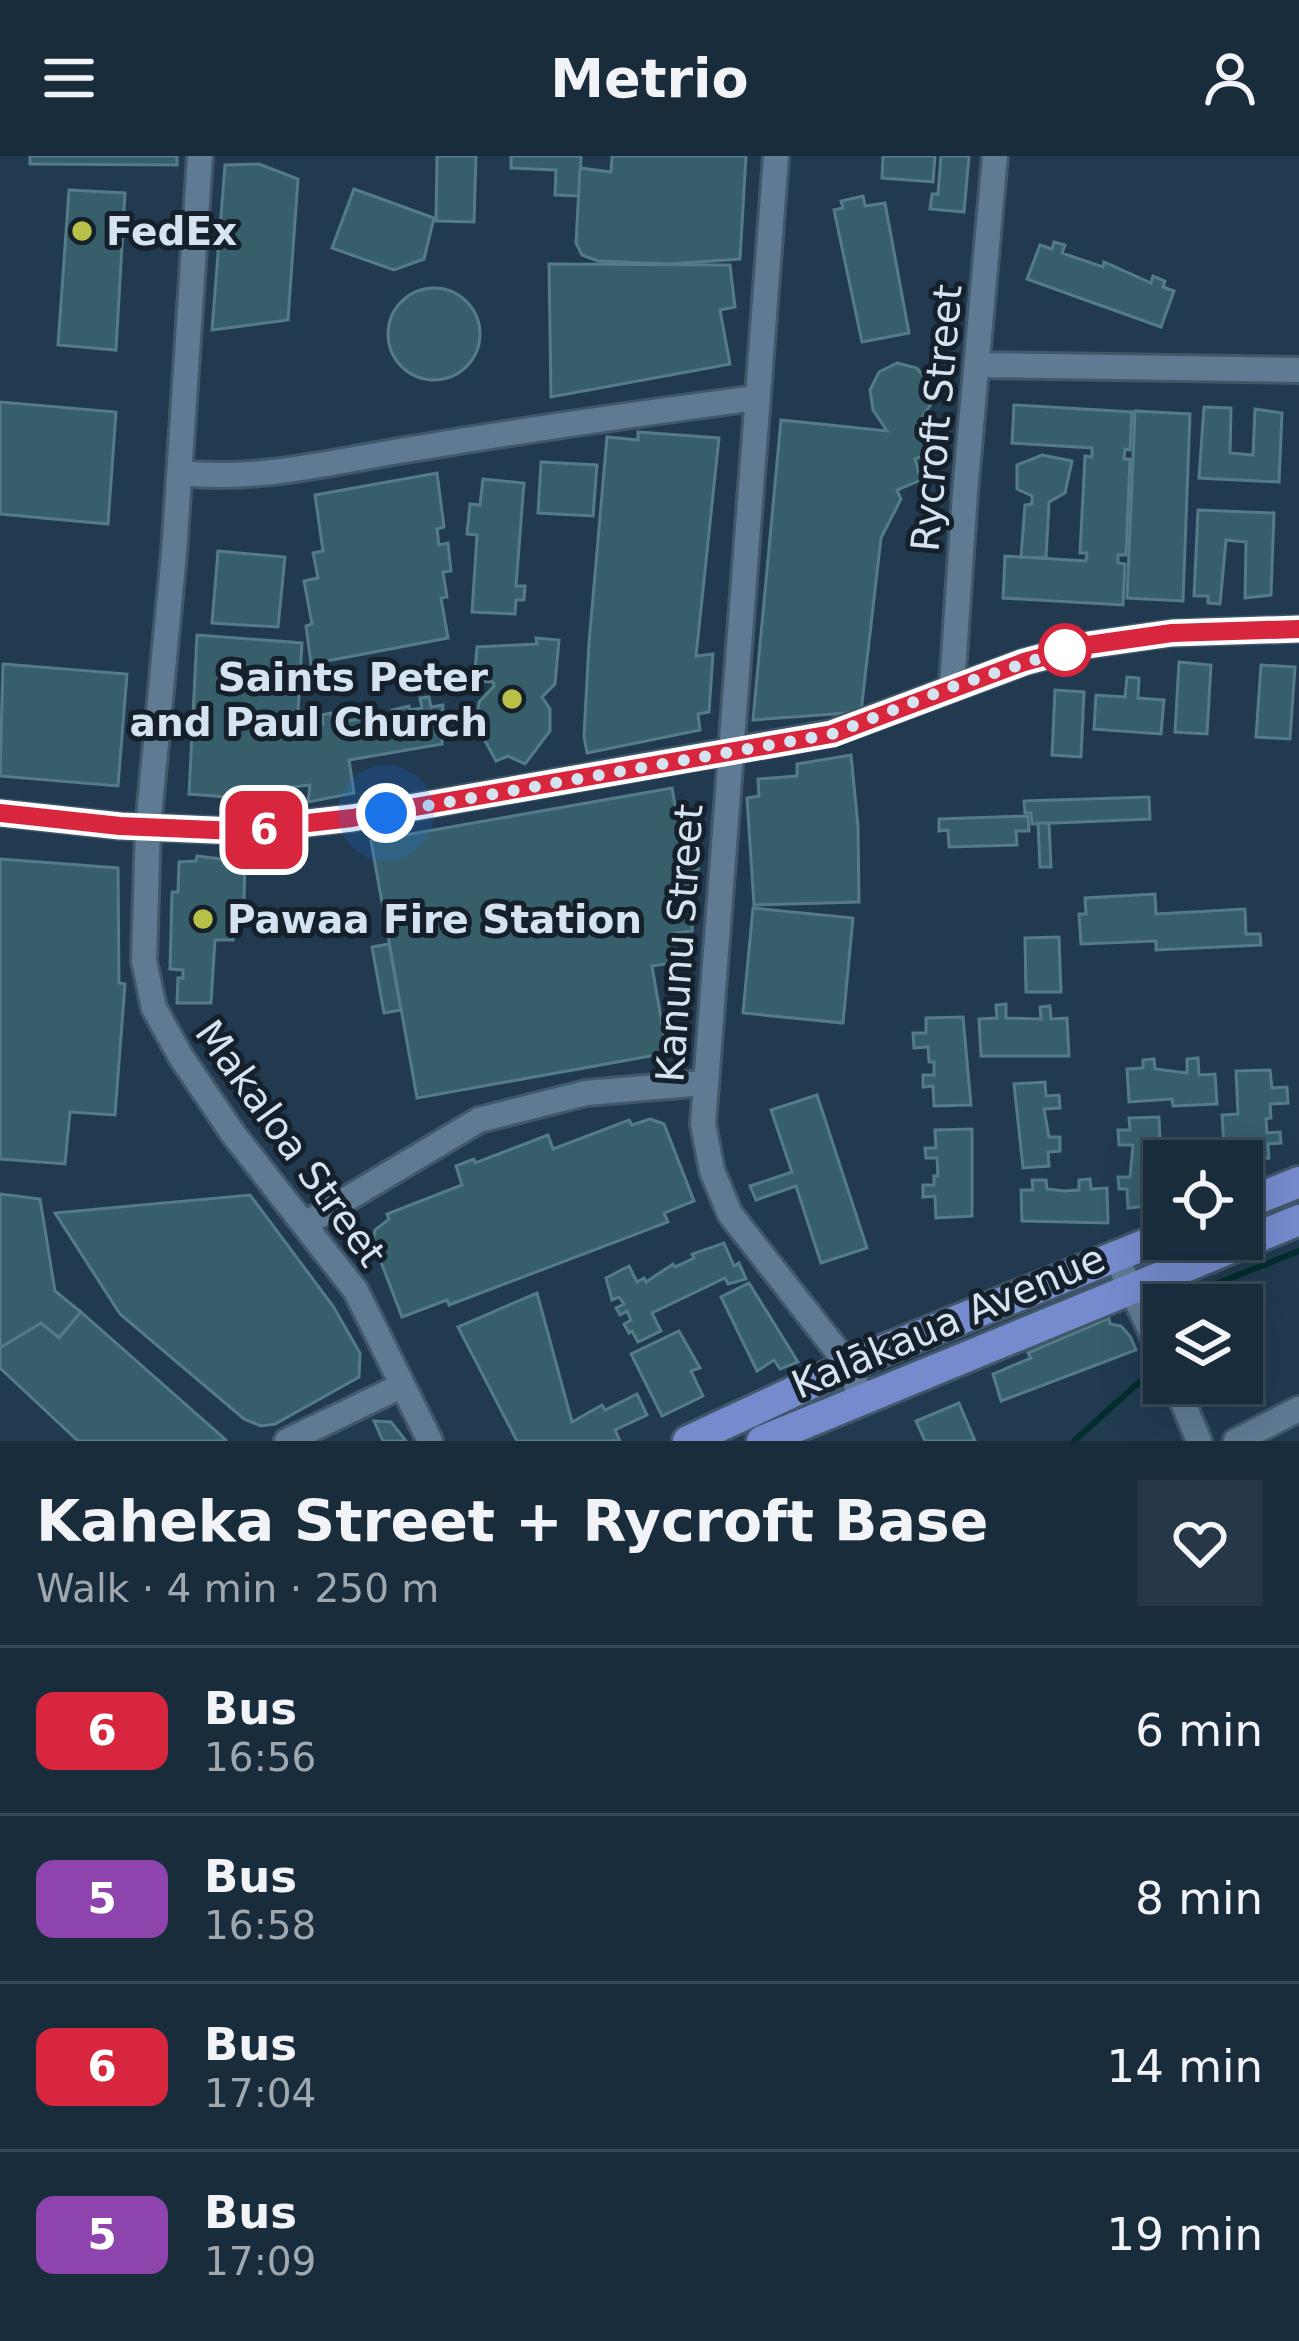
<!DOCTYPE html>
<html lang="en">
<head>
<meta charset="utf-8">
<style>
	:root { --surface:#192c3c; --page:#263847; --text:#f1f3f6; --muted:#9fa7af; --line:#374856 }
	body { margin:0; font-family:"DejaVu Sans",sans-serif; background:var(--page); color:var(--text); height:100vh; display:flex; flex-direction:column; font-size:45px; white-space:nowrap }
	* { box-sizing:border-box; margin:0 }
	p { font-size:39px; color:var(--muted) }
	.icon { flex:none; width:66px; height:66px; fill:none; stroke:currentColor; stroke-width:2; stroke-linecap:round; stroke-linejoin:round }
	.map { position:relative; height:1285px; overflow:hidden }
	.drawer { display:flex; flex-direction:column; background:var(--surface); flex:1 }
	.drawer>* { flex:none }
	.badge { padding:0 24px; border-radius:18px; font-size:42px; line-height:78px }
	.controls { position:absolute; left:1143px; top:984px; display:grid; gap:24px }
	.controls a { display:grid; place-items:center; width:120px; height:120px; border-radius:0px; background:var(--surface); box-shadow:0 12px 48px #0002,0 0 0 3px var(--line); font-size:60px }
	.you { position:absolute; width:60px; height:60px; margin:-30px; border:9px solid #fff; border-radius:50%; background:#1a73e8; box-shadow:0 0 0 18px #1a73e833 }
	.map>.badge { position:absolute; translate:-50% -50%; box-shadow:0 0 0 6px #fff }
	.round { display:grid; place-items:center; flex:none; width:126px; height:126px; border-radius:0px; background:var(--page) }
	.head { display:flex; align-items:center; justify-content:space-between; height:204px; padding:0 36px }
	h1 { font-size:57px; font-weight:800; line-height:90px }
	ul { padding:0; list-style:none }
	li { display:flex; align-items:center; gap:36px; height:168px; padding:0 36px; border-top:3px solid var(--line) }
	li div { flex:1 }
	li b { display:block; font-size:45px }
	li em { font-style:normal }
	li .badge { min-width:132px; font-weight:700; text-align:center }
	header { display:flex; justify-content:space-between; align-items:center; height:156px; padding:0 36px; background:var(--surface); font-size:54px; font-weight:800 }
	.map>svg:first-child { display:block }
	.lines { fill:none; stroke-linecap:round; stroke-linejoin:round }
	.stream { stroke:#022e2d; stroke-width:6 }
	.building { fill:#365e6b; stroke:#537b88; stroke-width:3 }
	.minor-casing { stroke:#41576a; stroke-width:30 }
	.major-casing { stroke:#41576a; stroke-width:36 }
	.minor { stroke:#5f7a93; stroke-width:24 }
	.major { stroke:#768bcd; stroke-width:30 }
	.line-casing { stroke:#fff; stroke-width:27 }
	.line { stroke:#d7263d; stroke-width:18 }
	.walk { stroke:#d5e3f1; stroke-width:12; stroke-dasharray:0 21.6 }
	.poi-dot { fill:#b8c147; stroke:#15202a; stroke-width:4.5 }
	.stop-dot { fill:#fff; stroke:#d7263d; stroke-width:6 }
	.labels { text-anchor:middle; stroke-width:10; stroke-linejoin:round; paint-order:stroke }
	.poi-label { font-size:39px; font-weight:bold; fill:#d5e3f1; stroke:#15202a; text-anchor:start }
	.street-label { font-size:39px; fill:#d5e3f1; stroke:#15202a }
</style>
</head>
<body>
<header><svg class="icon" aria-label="menu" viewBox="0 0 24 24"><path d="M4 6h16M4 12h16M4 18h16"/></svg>Metrio<svg class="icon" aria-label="person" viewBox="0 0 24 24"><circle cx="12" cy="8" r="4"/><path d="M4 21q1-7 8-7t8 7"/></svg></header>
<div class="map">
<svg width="1299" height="1285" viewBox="0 0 1299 1285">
	<rect width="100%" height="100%" fill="#213a50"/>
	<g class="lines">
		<!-- stream -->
		<g class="stream">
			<path d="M 1198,1149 L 1213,1129 L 1299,1095"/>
			<path d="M 1074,1285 L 1145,1221"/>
		</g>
	</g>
	<!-- building -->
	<g class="building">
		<path d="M 30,0 L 177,0 L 177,9 L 30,8 Z"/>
		<path d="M 437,0 L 476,0 L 474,66 L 436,65 Z"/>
		<path d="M 511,0 L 581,0 L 580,40 L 555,39 L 556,14 L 511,12 Z"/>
		<path d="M 612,0 L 746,0 L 740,103 L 670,108 L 598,105 L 582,99 L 576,87 L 580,12 L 611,16 Z"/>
		<path d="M 883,0 L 935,0 L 933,26 L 882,22 Z"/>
		<path d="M 941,0 L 969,0 L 964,56 L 930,53 L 932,38 L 938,38 Z"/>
		<path d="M 259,8 L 298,23 L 288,164 L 212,174 L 225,9 Z"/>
		<path d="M 354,33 L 434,62 L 424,103 L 394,114 L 332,92 Z"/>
		<path d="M 69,34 L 125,37 L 116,194 L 58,189 Z"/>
		<path d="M 863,40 L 865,50 L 885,47 L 909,177 L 862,186 L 834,54 L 843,52 L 841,45 Z"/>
		<path d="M 1054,86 L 1065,89 L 1062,97 L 1103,111 L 1104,106 L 1151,127 L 1153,120 L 1165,125 L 1163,131 L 1174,135 L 1161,171 L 1027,123 L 1040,89 L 1052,93 Z"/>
		<path d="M 549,108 L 730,109 L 735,151 L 720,154 L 730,208 L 551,241 Z"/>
		<circle cx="434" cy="178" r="46"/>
		<path d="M 897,207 L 917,212 L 930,229 L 931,248 L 922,261 L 929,268 L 938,294 L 915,303 L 921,324 L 897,334 L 901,343 L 881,382 L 861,556 L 753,564 L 781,264 L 887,275 L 873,254 L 870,234 L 879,216 Z"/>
		<path d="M 0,246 L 116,256 L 108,368 L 0,358 Z"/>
		<path d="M 1014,249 L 1132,256 L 1130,294 L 1125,293 L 1124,303 L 1130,303 L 1126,399 L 1118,399 L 1118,407 L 1125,408 L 1123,449 L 1003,442 L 1005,400 L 1086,405 L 1087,397 L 1080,397 L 1085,300 L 1092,301 L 1092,292 L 1012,287 Z"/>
		<path d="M 1204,251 L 1231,252 L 1230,297 L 1253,299 L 1255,253 L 1282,257 L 1279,326 L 1199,322 Z"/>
		<path d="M 1135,255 L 1190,258 L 1183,445 L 1127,442 Z"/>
		<path d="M 638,276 L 719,282 L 696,500 L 713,498 L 709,556 L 698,558 L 700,574 L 587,597 L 584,580 L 589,487 L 607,281 L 638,284 Z"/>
		<path d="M 1042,299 L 1072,305 L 1065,337 L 1049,346 L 1046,402 L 1021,401 L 1025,349 L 1032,348 L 1032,340 L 1017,333 L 1017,309 Z"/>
		<path d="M 541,306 L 597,309 L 593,360 L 538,357 Z"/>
		<path d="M 437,317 L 444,371 L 437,373 L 439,389 L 448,387 L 451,415 L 443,416 L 447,441 L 441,442 L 448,482 L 311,508 L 306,470 L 312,468 L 304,425 L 318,422 L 313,397 L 323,395 L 315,339 Z"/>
		<path d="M 483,323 L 524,327 L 516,430 L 525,430 L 524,444 L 516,444 L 515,458 L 472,456 L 477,379 L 467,378 L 470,348 L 480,349 Z"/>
		<path d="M 1198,354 L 1274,357 L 1271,439 L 1245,442 L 1246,386 L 1226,384 L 1220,448 L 1208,447 L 1208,440 L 1194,440 Z"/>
		<path d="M 218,395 L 285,401 L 278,471 L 212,467 Z"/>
		<path d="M 197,479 L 302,487 L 297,573 L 323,568 L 322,559 L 331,557 L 333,567 L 393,558 L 392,554 L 409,550 L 410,554 L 422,552 L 420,542 L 429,541 L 431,551 L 443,549 L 442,588 L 349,604 L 354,637 L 308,646 L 310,629 L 292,631 L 293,646 L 189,638 Z"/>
		<path d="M 536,482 L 559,484 L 555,528 L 542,541 L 550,553 L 550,575 L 525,608 L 508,600 L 496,605 L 476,568 L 479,546 L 494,530 L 493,526 L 474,525 L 477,491 L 537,488 Z"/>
		<path d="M 1179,506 L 1211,509 L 1207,578 L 1175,576 Z"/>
		<path d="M 3,508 L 127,518 L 118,630 L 0,620 Z"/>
		<path d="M 1261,509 L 1295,511 L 1290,583 L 1256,581 Z"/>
		<path d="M 1127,521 L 1139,522 L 1138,542 L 1164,544 L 1161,578 L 1094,573 L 1096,539 L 1125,541 Z"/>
		<path d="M 1055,534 L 1084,536 L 1081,601 L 1052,599 Z"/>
		<path d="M 851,599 L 858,670 L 859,746 L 754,749 L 747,642 L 759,640 L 758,623 L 797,620 L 797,608 Z"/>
		<path d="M 672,632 L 683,693 L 700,689 L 698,714 L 689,716 L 684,725 L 689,725 L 693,749 L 692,775 L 673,777 L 679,806 L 652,810 L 667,897 L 417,942 L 371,685 Z"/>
		<path d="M 1149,641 L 1150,663 L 1032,668 L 1031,657 L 1025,657 L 1024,645 Z"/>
		<path d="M 1028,660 L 1029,675 L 1016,675 L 1017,689 L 949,691 L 948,674 L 939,675 L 939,663 Z"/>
		<path d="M 1038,667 L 1049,667 L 1051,711 L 1040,711 Z"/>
		<path d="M 197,700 L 245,706 L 244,745 L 237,745 L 233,784 L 215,784 L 211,847 L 177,847 L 178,822 L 183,822 L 183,814 L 170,813 L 172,736 L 178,736 L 179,706 L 196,705 Z"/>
		<path d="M 0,703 L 118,712 L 119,827 L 125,828 L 115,959 L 70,956 L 65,1008 L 0,1003 Z"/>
		<path d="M 1155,738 L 1156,758 L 1245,753 L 1246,778 L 1260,778 L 1261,789 L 1156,794 L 1156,785 L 1081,788 L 1079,758 L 1086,758 L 1085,742 Z"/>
		<path d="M 753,752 L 853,762 L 843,867 L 743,857 Z"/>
		<path d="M 1059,781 L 1061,836 L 1026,836 L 1025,782 Z"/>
		<path d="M 389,788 L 401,854 L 384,857 L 372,791 Z"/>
		<path d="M 1006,848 L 1006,862 L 1041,863 L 1040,851 L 1050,850 L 1051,863 L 1067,862 L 1069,900 L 981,900 L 979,863 L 997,862 L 996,849 Z"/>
		<path d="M 963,861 L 971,949 L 934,950 L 933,930 L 923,931 L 923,919 L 934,919 L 934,906 L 929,906 L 928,891 L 914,892 L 913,877 L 926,877 L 926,862 Z"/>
		<path d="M 1198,902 L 1199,919 L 1215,918 L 1217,948 L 1173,950 L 1172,943 L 1129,946 L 1127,913 L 1143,912 L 1143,904 L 1154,903 L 1155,913 L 1187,917 L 1187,903 Z"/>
		<path d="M 1270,914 L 1272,932 L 1287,931 L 1288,947 L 1270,948 L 1271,962 L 1266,963 L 1267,977 L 1280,976 L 1281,987 L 1268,988 L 1269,1002 L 1225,1004 L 1222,959 L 1238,958 L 1236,915 Z"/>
		<path d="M 1045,926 L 1046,940 L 1059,939 L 1060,952 L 1044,953 L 1049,981 L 1060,981 L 1060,995 L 1048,996 L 1049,1010 L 1023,1012 L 1014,928 Z"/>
		<path d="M 817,939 L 867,1092 L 821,1107 L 796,1030 L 756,1044 L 750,1030 L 792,1016 L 771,954 Z"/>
		<path d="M 1159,961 L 1161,1007 L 1156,1007 L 1158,1049 L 1128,1052 L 1127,1033 L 1119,1033 L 1118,1021 L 1130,1021 L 1133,989 L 1119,989 L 1118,974 L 1130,974 L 1129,962 Z"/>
		<path d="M 650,963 L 664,968 L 694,1045 L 664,1057 L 668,1066 L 449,1149 L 447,1144 L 402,1161 L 373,1085 L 375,1074 L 389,1063 L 387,1058 L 462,1029 L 456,1010 L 474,1003 L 475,1007 L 548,979 L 553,993 L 629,964 L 632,969 Z"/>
		<path d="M 972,973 L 972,1060 L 936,1062 L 935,1040 L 923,1041 L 923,1029 L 934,1029 L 934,1020 L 938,1020 L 937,1002 L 926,1002 L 925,992 L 936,992 L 935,974 Z"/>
		<path d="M 1090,1023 L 1091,1033 L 1107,1032 L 1108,1067 L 1022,1065 L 1021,1034 L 1033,1034 L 1032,1024 L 1046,1024 L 1047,1033 L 1064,1035 L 1079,1034 L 1079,1024 Z"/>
		<path d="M 0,1038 L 40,1043 L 55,1135 L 81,1156 L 59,1182 L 41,1167 L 0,1192 Z"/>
		<path d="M 250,1039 L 333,1150 L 360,1197 L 359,1221 L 275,1268 L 261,1270 L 244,1263 L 120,1158 L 55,1057 Z"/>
		<path d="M 724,1087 L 734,1110 L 739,1107 L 746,1123 L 728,1128 L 725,1122 L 652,1157 L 661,1175 L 638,1186 L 632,1175 L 629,1177 L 624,1168 L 631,1164 L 627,1155 L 620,1159 L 616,1152 L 624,1148 L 619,1141 L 612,1144 L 606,1122 L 629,1110 L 637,1126 L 644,1122 L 646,1126 L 673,1108 L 675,1111 L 694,1102 L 692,1098 Z"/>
		<path d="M 749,1127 L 798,1206 L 780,1213 L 774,1204 L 757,1215 L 721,1141 Z"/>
		<path d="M 537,1137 L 572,1266 L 602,1249 L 605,1254 L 637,1238 L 647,1259 L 615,1274 L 620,1285 L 517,1285 L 458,1171 Z"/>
		<path d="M 81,1156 L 226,1284 L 225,1285 L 78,1285 L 0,1212 L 0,1192 L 41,1167 L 59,1182 Z"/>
		<path d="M 1109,1162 L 1110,1168 L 1121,1170 L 1130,1180 L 1136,1194 L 1001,1245 L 993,1218 L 1031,1202 L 1028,1197 Z"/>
		<path d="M 679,1175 L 700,1212 L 691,1215 L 703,1240 L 662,1260 L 631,1198 Z"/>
		<path d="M 959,1247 L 975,1285 L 925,1285 L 916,1265 Z"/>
		<path d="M 374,1265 L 391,1266 L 406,1285 L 383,1285 Z"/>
	</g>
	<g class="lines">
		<defs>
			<g id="minor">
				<path d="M 200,0 L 174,397 L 148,671 L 144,805 L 154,852 L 181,901 L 234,979 L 356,1135 L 430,1285"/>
				<path d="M 776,0 L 703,968 L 712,1015 L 730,1058 L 849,1210 L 862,1245"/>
				<path d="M 978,209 L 1299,214"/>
				<path d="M 180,317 C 261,326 338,304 418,292 C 530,273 643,257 756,242"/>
				<path d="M 952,531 L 965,337 L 995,0"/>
				<path d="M 0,657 L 120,670 L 237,675 L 352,662 L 832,577 L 1024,506 L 1088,489 L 1171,477 L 1299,473"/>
				<path d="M 305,1068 L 479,964 L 586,937 L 704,927"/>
				<path d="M 1116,1101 L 1164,1203"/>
				<path d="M 1175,1227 L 1199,1285"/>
				<path d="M 287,1285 L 401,1230"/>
				<path d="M 1236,1285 L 1299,1253"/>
			</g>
			<g id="major">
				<path d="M 1242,1049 L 1299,1026"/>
				<path d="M 688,1285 L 879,1196 L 1164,1081"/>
				<path d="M 762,1285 L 1299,1064"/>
			</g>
		</defs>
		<!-- minor casing -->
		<use href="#minor" class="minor-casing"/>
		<!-- major casing -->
		<use href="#major" class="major-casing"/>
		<!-- minor -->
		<use href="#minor" class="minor"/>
		<!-- major -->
		<use href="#major" class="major"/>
	</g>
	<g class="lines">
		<defs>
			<path id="line" d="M 0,657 L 120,670 L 237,675 L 352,662 L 832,578 L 1024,506 L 1088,489 L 1172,477 L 1299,473"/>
		</defs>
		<!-- line casing -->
		<use href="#line" class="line-casing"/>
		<!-- line -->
		<use href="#line" class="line"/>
		<!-- walk -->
		<path class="walk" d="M 386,657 L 832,578 L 952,531 L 1065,494"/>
	</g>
	<!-- markers -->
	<g class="poi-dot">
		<circle cx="82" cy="75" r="12"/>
		<circle cx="512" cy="543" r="12"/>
		<circle cx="203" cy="763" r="12"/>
	</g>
	<circle class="stop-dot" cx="1065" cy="494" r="24"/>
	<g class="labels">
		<!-- poi labels -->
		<g class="poi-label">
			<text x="106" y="89">FedEx</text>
			<text x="488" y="535" text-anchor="end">Saints Peter<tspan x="488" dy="45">and Paul Church</tspan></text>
			<text x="227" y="777">Pawaa Fire Station</text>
		</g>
		<!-- street labels -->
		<g class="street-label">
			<text transform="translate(936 262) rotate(-85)" y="14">Rycroft Street</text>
			<text transform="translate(679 787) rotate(-86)" y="14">Kanunu Street</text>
			<text transform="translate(291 987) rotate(54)" y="14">Makaloa Street</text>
			<text transform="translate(948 1165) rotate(-23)" y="14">Kalākaua Avenue</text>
		</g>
	</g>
</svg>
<div class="controls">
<a><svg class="icon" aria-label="locate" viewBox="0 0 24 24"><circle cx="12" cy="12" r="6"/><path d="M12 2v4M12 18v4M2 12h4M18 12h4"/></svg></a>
<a><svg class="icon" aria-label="layers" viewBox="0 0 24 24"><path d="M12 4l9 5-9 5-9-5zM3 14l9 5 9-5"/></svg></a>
</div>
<div class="you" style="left:386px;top:657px"></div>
<b class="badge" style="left:264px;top:674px;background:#d7263d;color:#fff">6</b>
</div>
<section class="drawer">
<div class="head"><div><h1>Kaheka Street + Rycroft Base</h1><p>Walk · 4 min · 250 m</p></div><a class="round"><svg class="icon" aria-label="heart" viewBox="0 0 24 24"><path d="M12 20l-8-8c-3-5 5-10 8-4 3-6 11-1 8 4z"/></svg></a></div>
<ul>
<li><span class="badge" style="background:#d7263d;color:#fff">6</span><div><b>Bus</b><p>16:56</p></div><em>6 min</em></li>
<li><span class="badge" style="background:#8e44ad;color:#fff">5</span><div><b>Bus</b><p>16:58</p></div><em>8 min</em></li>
<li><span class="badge" style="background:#d7263d;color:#fff">6</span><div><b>Bus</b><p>17:04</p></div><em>14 min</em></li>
<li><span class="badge" style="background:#8e44ad;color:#fff">5</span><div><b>Bus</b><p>17:09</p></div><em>19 min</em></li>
</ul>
</section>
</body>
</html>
